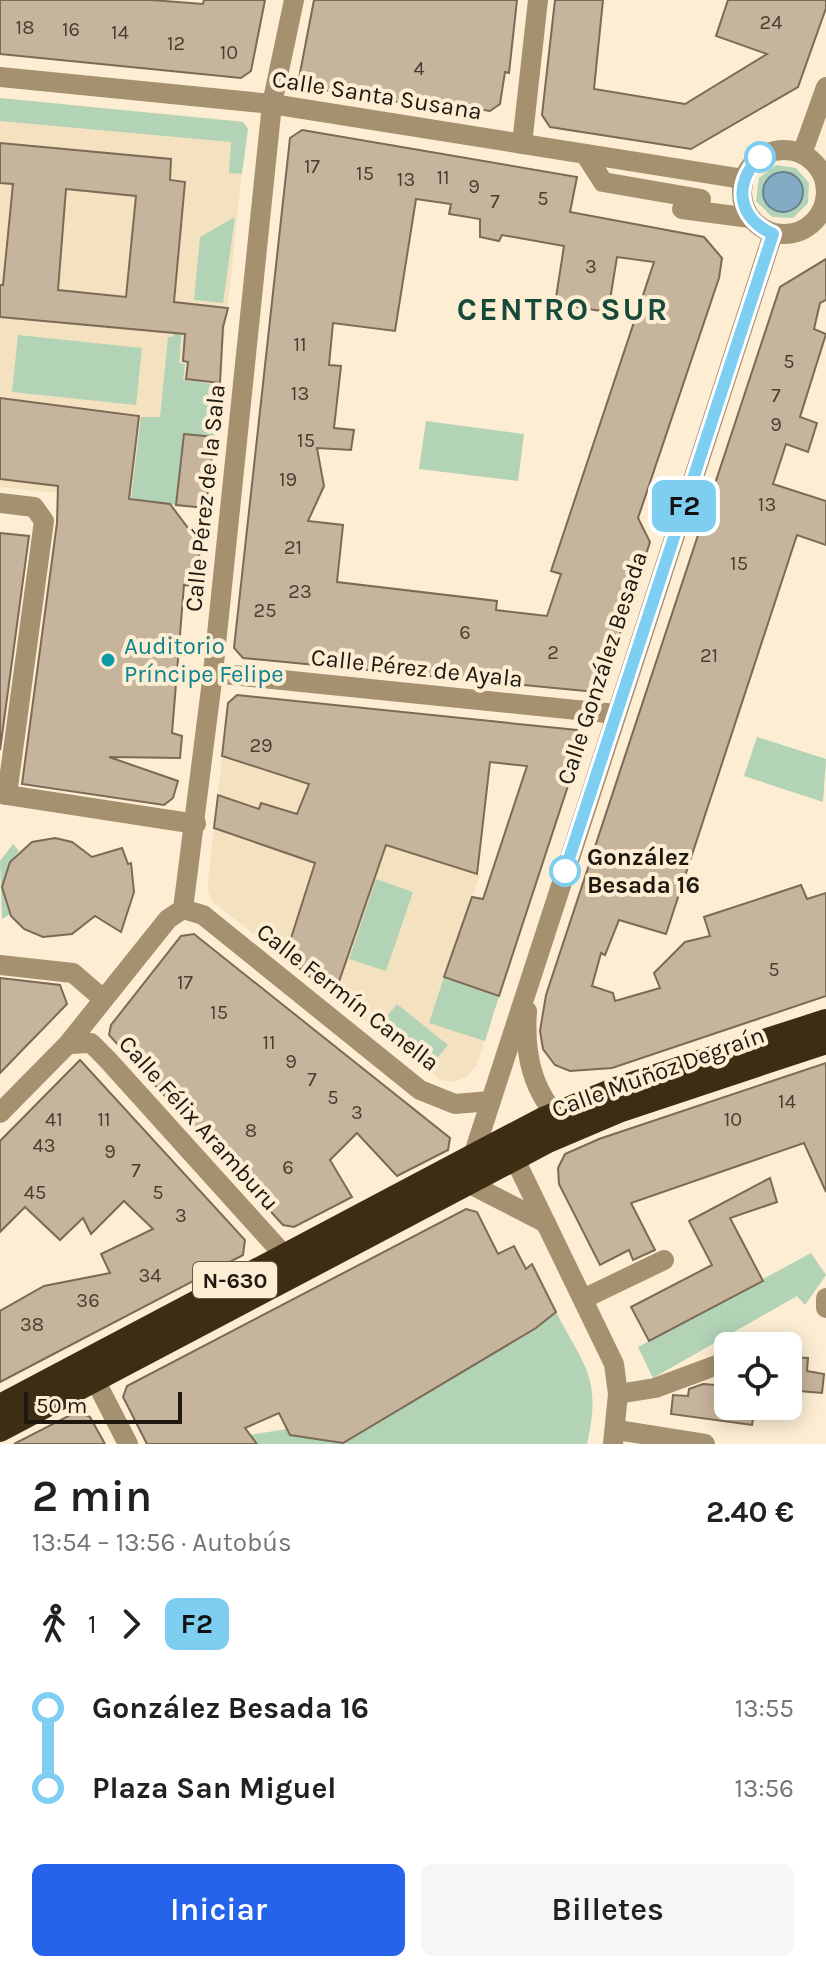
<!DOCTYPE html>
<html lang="es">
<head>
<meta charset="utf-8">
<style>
	:root { --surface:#fff; --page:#f6f6f6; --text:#202124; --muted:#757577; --accent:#2563eb }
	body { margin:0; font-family:Karla,sans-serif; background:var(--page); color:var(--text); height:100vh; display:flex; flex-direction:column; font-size:30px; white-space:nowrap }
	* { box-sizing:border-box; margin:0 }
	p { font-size:26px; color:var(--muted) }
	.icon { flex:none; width:44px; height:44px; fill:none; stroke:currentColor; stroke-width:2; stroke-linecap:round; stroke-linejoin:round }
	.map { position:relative; height:1444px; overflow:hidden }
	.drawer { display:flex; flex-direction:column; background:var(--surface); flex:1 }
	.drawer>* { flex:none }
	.badge { padding:0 16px; border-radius:12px; font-size:28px; line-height:52px }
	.tools { position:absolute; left:714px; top:1332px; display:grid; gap:16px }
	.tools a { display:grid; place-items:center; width:88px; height:88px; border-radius:12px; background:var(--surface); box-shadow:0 4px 20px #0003; font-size:40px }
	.scale { position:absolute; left:24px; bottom:20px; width:158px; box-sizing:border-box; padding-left:8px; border:4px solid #1e180f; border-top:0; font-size:22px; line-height:28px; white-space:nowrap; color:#1e180f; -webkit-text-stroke:6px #fcedd3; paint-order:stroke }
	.map>.badge { position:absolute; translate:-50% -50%; box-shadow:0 0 0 4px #fff }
	.legs { display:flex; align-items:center; gap:12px; height:88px; padding:0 32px; font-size:26px }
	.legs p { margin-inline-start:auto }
	.headline { display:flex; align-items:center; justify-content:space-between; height:136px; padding:0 32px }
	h1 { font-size:44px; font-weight:600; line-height:60px }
	.cta { display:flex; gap:16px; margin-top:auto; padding:16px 32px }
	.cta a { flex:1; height:92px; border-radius:12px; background:var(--accent); color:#fff; font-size:32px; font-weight:600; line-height:92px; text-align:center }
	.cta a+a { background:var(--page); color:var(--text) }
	ul { padding:0 32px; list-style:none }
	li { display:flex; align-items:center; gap:28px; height:80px; font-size:30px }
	li i { display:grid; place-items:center; width:12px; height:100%; margin:0 10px; background:currentColor }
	li i::after { content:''; width:20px; height:20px; margin:-10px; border:6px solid; border-radius:50%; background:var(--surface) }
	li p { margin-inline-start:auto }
	li:first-child i { background:linear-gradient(#0000 50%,currentColor 0) }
	li:last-child i { background:linear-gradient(currentColor 50%,#0000 0) }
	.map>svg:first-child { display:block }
	.built { fill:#f4e1c0 }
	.green { fill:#b2d3b6; fill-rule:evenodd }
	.water { fill:#83acc4; stroke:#65808e; stroke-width:2 }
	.building { fill:#c7b49d; stroke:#7b6a55; stroke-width:2; fill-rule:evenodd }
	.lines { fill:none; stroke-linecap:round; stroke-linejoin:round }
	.minor { stroke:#a5906f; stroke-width:20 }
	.highway { stroke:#3d2e13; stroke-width:24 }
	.line-1-casing { stroke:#fff; stroke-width:18 }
	.line-1 { stroke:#7ecef1; stroke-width:12 }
	.stop-1-dot { fill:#fff; stroke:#7ecef1; stroke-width:4 }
	.culture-dot { fill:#0f9aa8; stroke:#fcedd3; stroke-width:3 }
	.labels { text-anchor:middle; stroke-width:8; stroke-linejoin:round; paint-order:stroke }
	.number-label { font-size:20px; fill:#483f32 }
	.shield { fill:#fcedd3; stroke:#61584a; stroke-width:2 }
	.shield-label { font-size:22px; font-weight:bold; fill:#1e180f }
	.street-label { font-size:24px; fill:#1e180f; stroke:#fcedd3 }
	.culture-label { font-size:24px; fill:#0d838f; stroke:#fcedd3; text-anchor:start }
	.stop-label { font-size:24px; font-weight:bold; fill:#1e180f; stroke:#fcedd3; text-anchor:start }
	.district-label { font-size:32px; font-weight:bold; letter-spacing:2px; fill:#15493b; stroke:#fcedd3 }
</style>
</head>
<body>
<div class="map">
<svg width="826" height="1444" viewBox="0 0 826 1444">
	<rect width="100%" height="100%" fill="#fcedd3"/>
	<!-- built -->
	<g class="built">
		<path d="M 0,98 L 240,121 L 247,125 L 206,508 L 0,487 Z"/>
		<path d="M 222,758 L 309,784 L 414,854 L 480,875 L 445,977 L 499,996 L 477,1065 L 467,1077 L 452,1082 L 440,1080 L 213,902 L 207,890 Z"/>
	</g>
	<!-- green -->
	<g class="green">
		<path d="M 0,98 L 243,122 L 248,129 L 242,174 L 229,173 L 231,142 L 0,121 Z"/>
		<path d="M 776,165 L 796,168 L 809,183 L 808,203 L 793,218 L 772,217 L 756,201 L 759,178 ZM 799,181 C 805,192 803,202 793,210 L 768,206 L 763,194 Z"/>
		<path d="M 235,217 L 223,303 L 194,300 L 200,237 Z"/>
		<path d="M 175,307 L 184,308 L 179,363 L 185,364 L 183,380 L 220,385 L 214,437 L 184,434 L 176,505 L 131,499 L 141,417 L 160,417 L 168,337 L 173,337 Z"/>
		<path d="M 18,335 L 142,348 L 136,405 L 12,392 Z"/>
		<path d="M 426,421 L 524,434 L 518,481 L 419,469 Z"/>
		<path d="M 757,737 L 826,759 L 823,802 L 744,776 Z"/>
		<path d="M 13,844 L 19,851 C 2,870 0,892 10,914 L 2,919 L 0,861 Z"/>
		<path d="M 376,879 L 413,892 L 386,971 L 349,959 Z"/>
		<path d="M 444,977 L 499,996 L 485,1041 L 429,1023 Z"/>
		<path d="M 397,1004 L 448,1045 L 430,1066 L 380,1025 Z"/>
		<path d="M 811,1253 L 826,1275 L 805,1305 L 797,1296 L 653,1378 L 638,1347 Z"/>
		<path d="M 556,1312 C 585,1368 602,1378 587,1444 L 257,1444 L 250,1435 L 287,1429 L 537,1328 Z"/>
	</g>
	<!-- water -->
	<circle class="water" cx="783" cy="192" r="20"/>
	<!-- building -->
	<g class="building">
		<path d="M 0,0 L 151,0 L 203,4 L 204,0 L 265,0 L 251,71 L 241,78 L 0,54 Z"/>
		<path d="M 314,0 L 517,0 L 509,73 L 505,72 L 500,104 L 490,111 L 463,107 L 460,112 L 306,87 L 299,78 Z"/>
		<path d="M 555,0 L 603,0 L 594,89 L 685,104 L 767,54 L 716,36 L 728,0 L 826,0 L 826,8 L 798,87 L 691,149 L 550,127 L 542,115 Z"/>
		<path d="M 302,130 L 577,177 L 570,212 L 704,237 L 722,258 L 719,278 L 638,518 L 650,542 L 602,689 L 596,692 L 243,658 L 234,648 L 290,138 ZM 416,199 L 451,204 L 449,214 L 480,219 L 480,237 L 499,241 L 502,235 L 564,246 L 555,304 L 608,312 L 617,257 L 654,262 L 551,571 L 561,574 L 547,616 L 496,610 L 497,601 L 337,582 L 343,525 L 308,521 L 324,486 L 317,448 L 351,450 L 354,430 L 334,428 L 341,366 L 329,365 L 333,323 L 395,331 Z"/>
		<path d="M 0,143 L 171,159 L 170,180 L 185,182 L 174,302 L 228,308 L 223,327 L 220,383 L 186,379 L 188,362 L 183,361 L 185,334 L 0,317 L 0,285 L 3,285 L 13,184 L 0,183 ZM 66,189 L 136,196 L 126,297 L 58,290 Z"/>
		<path d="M 826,259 L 826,300 L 820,303 L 814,329 L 826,334 L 800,417 L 817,423 L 808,452 L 786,444 L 773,484 L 826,501 L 826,545 L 797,535 L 666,934 L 619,920 L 605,955 L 601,953 L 592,986 L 613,993 L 615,1001 L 660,988 L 654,973 L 685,942 L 710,936 L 704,917 L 801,885 L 807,899 L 826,893 L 826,996 L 612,1068 L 570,1071 L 555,1065 L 543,1049 L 540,1031 L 546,995 L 780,287 Z"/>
		<path d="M 0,398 L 139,416 L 129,499 L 170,504 L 200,544 L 197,587 L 184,585 L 172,733 L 182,736 L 180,758 L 109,757 L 178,781 L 173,798 L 164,805 L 22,784 L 57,523 L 58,486 L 0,479 Z"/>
		<path d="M 184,434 L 214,437 L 206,508 L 176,505 Z"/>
		<path d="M 0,533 L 29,536 L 0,750 Z"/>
		<path d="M 237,695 L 577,730 L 583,740 L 499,996 L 444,977 L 472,897 L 483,899 L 527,766 L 490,762 L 477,874 L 386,845 L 334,996 L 285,957 L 315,863 L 214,828 L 218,795 L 259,809 L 261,803 L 297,814 L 309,784 L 222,756 L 228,703 Z"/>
		<path d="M 55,838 L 72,842 L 92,857 L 122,848 L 128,864 L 131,863 L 134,892 L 121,932 L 95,916 L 72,934 L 43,937 L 24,929 L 11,916 L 2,887 L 10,862 L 32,842 Z"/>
		<path d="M 194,934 L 450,1138 L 448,1150 L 397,1176 L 357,1133 L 330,1160 L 352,1197 L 294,1227 L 283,1225 L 109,1035 L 111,1025 L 181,936 Z"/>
		<path d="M 0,978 L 60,985 L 67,1004 L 0,1073 Z"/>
		<path d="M 80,1060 L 245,1240 L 243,1255 L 0,1382 L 0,1311 L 44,1286 L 110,1273 L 101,1254 L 153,1229 L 124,1201 L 91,1234 L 83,1218 L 60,1240 L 25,1207 L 0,1232 L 0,1141 Z"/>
		<path d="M 826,1063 L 826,1192 L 804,1143 L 631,1203 L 655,1250 L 633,1260 L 629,1250 L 600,1265 L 559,1184 L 558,1168 L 565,1154 L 599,1139 Z"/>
		<path d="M 770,1178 L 777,1202 L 730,1218 L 763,1281 L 649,1341 L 631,1307 L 712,1265 L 689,1221 Z"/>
		<path d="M 466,1209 L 477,1212 L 498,1254 L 514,1246 L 526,1269 L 532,1264 L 556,1312 L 536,1328 L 343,1443 L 290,1435 L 279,1413 L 245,1428 L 257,1444 L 147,1444 L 123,1397 L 127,1386 Z"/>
		<path d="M 788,1357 L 808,1358 L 807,1371 L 824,1374 L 822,1393 L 788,1390 Z"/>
		<path d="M 703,1384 L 728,1386 L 728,1406 L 755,1406 L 752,1425 L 671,1414 L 673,1395 L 688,1396 L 689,1389 Z"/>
		<path d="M 78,1411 L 90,1417 L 105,1444 L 14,1444 Z"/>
	</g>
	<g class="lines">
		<!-- minor -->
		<g class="minor">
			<path d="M 0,77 L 272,104 L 743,179"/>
			<path d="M 522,144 L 538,0"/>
			<circle cx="784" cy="192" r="42"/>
			<path d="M 585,154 L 603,182 L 701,199"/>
			<path d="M 802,154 L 826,87"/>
			<path d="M 682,209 L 750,218"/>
			<path d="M 0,503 L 34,507 L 44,521 L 7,795"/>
			<path d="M 213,673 L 616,714"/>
			<path d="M 0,794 L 196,824"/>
			<path d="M 183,909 L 203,915 L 420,1090 L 455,1104 L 490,1101"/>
			<path d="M 0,965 L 73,973 L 102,998"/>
			<path d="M 527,1011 C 524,1055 532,1092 564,1124"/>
			<path d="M 68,1044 L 91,1043 L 107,1059 L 284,1255"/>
			<path d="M 0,1113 L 68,1044 L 168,919 L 183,909 L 213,673 L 272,104 L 294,0"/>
			<path d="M 508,1145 L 614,1364 L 618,1394 L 613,1444"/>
			<path d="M 472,1159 L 773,234"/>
			<path d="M 468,1183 L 546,1223"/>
			<path d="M 826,1298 L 826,1308"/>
			<path d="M 583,1299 L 664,1260"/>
			<path d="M 95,1380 L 128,1444"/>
			<path d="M 618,1394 L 655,1388 L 717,1365"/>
			<path d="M 617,1430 L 705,1444"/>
		</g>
		<!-- highway -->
		<g class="highway">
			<path d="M 0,1406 L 543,1119 L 613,1090 L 826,1021"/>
			<path d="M 0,1430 L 548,1141 L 621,1110 L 826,1042"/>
		</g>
	</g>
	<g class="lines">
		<defs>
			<path id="line-1" d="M 565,871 L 773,234 C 737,218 733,183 760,157"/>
		</defs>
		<!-- line-1 casing -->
		<use href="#line-1" class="line-1-casing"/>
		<!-- line-1 -->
		<use href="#line-1" class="line-1"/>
	</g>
	<!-- markers -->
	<g class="stop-1-dot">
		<circle cx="760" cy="157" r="14"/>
		<circle cx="565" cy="871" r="14"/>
	</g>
	<circle class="culture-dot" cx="108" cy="660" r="8"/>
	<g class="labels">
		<!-- number labels -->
		<g class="number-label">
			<text x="771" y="29">24</text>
			<text x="25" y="34">18</text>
			<text x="71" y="36">16</text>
			<text x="120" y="39">14</text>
			<text x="176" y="50">12</text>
			<text x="229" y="59">10</text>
			<text x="419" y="75">4</text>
			<text x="312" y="173">17</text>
			<text x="365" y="180">15</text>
			<text x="443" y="184">11</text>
			<text x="406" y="186">13</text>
			<text x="474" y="193">9</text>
			<text x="543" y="205">5</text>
			<text x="495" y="208">7</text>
			<text x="591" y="273">3</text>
			<text x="300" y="351">11</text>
			<text x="789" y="368">5</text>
			<text x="300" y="400">13</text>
			<text x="776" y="402">7</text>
			<text x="776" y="431">9</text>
			<text x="306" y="447">15</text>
			<text x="288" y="486">19</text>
			<text x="767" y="511">13</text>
			<text x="293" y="554">21</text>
			<text x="739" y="570">15</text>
			<text x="300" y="598">23</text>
			<text x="265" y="617">25</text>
			<text x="465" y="639">6</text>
			<text x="553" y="659">2</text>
			<text x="709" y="662">21</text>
			<text x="261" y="752">29</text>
			<text x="774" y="976">5</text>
			<text x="185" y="989">17</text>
			<text x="219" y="1019">15</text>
			<text x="269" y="1049">11</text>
			<text x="291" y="1068">9</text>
			<text x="312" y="1086">7</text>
			<text x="333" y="1104">5</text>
			<text x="787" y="1108">14</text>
			<text x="357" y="1119">3</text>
			<text x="54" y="1126">41</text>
			<text x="104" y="1126">11</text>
			<text x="733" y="1126">10</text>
			<text x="251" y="1137">8</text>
			<text x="44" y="1152">43</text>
			<text x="110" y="1158">9</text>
			<text x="288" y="1174">6</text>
			<text x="136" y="1177">7</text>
			<text x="35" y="1199">45</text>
			<text x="158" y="1199">5</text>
			<text x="181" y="1222">3</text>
			<text x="150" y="1282">34</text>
			<text x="88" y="1307">36</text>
			<text x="32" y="1331">38</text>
		</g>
		<!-- shield labels -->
		<rect class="shield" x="193" y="1262" width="84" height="36" rx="6"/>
		<g class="shield-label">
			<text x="235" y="1288">N-630</text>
		</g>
		<!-- street labels -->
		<g class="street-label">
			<text transform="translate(377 95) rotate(9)" y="8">Calle Santa Susana</text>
			<text transform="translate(205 498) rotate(-84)" y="8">Calle Pérez de la Sala</text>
			<text transform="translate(417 668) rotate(6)" y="8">Calle Pérez de Ayala</text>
			<text transform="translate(602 668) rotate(-72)" y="8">Calle González Besada</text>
			<text transform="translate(348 997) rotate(38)" y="8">Calle Fermín Canella</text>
			<text transform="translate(658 1072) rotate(-20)" y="8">Calle Muñoz Degraín</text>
			<text transform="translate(199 1123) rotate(48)" y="8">Calle Félix Aramburu</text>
		</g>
		<!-- culture labels -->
		<g class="culture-label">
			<text x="124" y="654">Auditorio<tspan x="124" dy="28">Príncipe Felipe</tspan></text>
		</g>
		<!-- stop labels -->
		<g class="stop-label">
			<text x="587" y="865">González<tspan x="587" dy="28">Besada 16</tspan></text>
		</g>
		<!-- district labels -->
		<g class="district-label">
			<text x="563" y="320">CENTRO SUR</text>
		</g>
	</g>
</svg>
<div class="tools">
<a><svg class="icon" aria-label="locate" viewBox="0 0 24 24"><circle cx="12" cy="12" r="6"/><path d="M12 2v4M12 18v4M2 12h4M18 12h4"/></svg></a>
</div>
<div class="scale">50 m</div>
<b class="badge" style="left:684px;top:506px;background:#7ecef1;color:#111">F2</b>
</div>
<section class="drawer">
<div class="headline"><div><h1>2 min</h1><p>13:54 – 13:56 · Autobús</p></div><b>2.40 €</b></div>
<div class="legs"><svg class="icon" aria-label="walk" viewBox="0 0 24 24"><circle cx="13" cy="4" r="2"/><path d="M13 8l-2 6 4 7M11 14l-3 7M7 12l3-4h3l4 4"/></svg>1<svg class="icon" aria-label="forward" viewBox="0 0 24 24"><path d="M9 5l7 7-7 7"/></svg><b class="badge" style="background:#7ecef1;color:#111">F2</b></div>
<ul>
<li><i style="color:#7ecef1"></i><b>González Besada 16</b><p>13:55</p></li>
<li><i style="color:#7ecef1"></i><b>Plaza San Miguel</b><p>13:56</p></li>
</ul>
<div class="cta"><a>Iniciar</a><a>Billetes</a></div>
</section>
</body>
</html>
